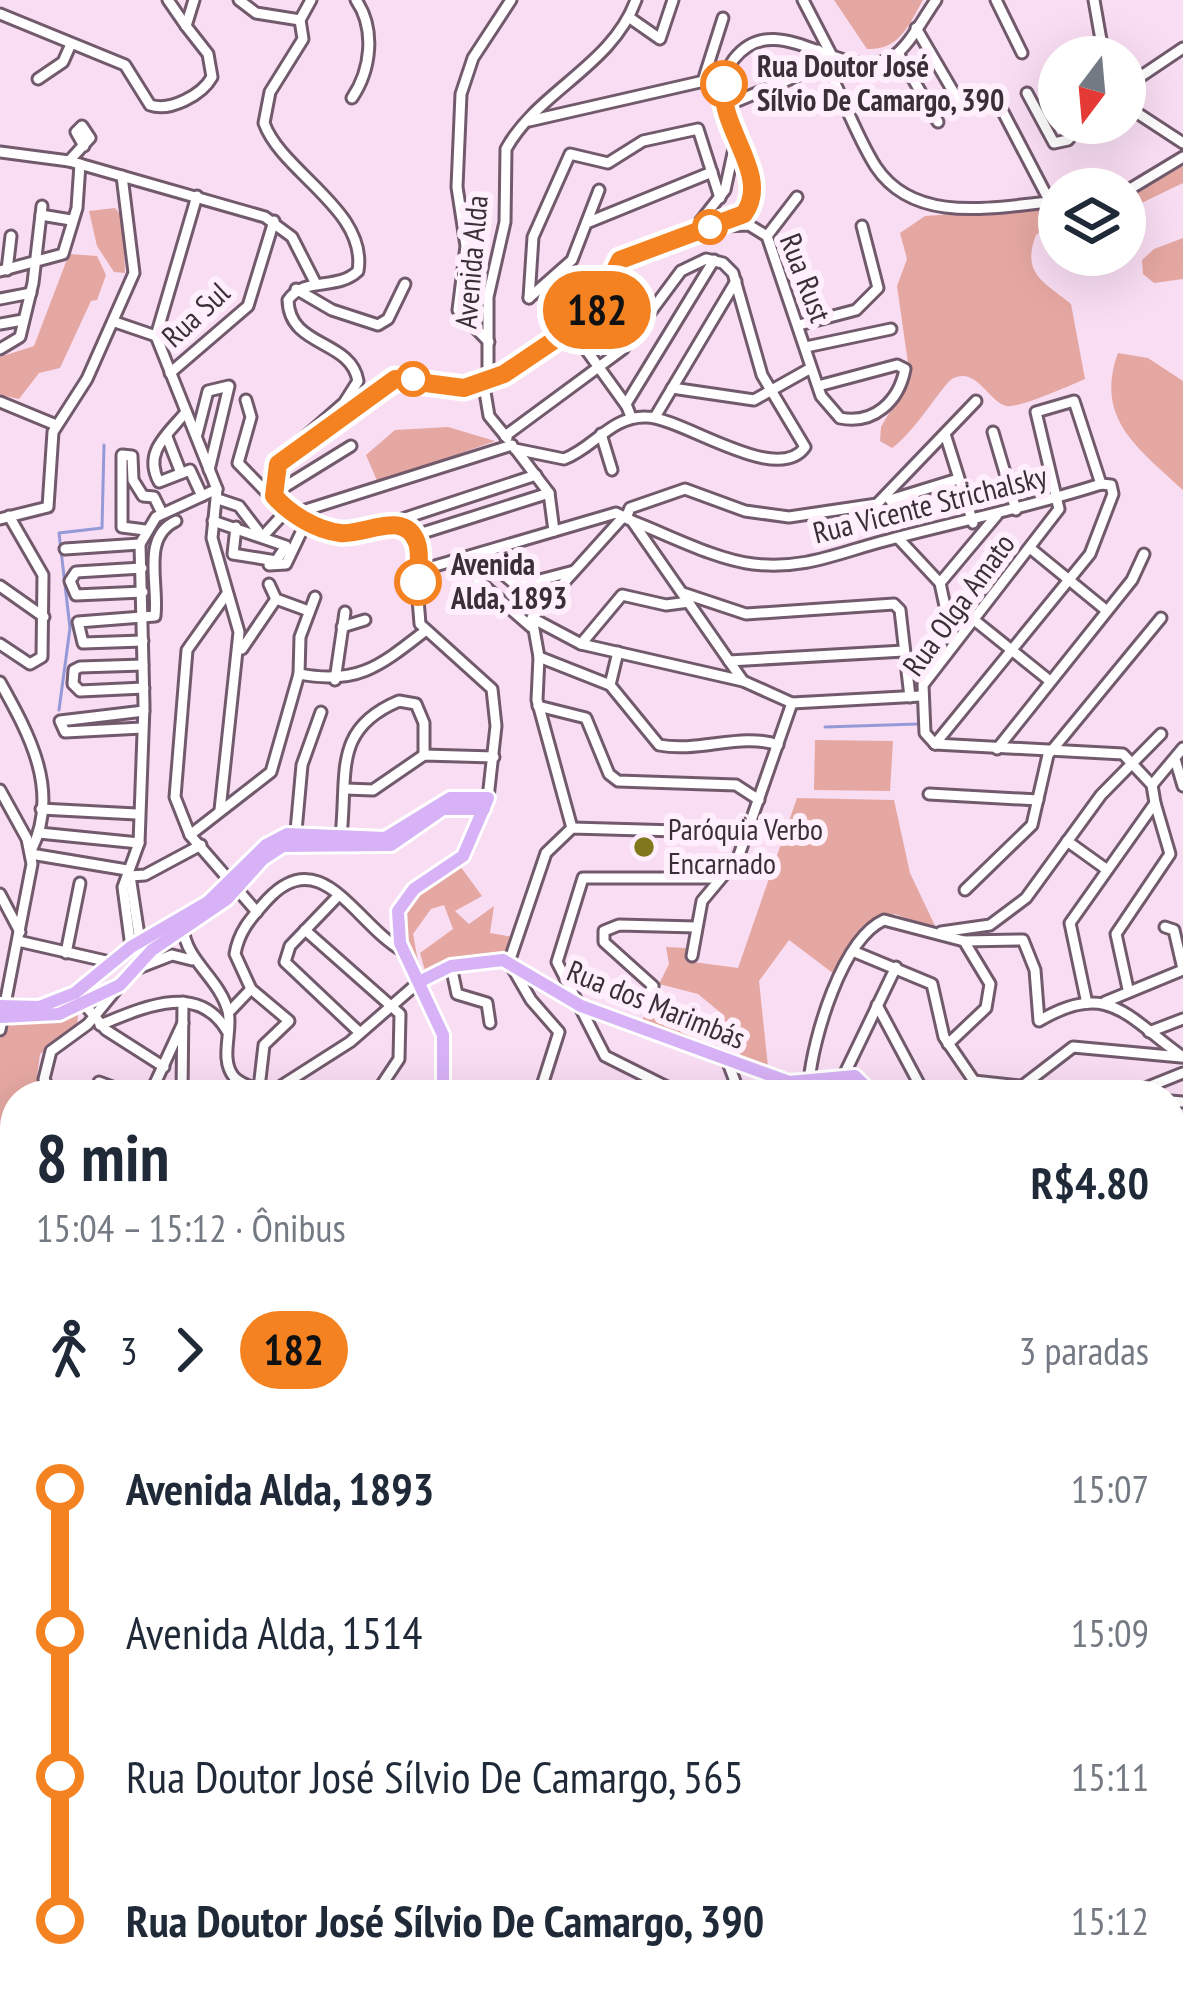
<!DOCTYPE html>
<html lang="pt">
<head>
<meta charset="utf-8">
<style>
	:root { --surface:#fff; --page:#f6f6f7; --text:#1f2937; --muted:#747a83 }
	body { margin:0; font-family:"PT Sans Narrow",sans-serif; background:var(--page); color:var(--text); height:100vh; display:flex; flex-direction:column; font-size:45px; white-space:nowrap }
	* { box-sizing:border-box; margin:0 }
	p { font-size:39px; color:var(--muted) }
	.icon { flex:none; width:66px; height:66px; fill:none; stroke:currentColor; stroke-width:2; stroke-linecap:round; stroke-linejoin:round }
	.map { position:relative; flex:1; overflow:hidden }
	.details { position:absolute; left:0px; top:1080px; width:1185px; height:936px; display:flex; flex-direction:column; background:var(--surface); border-radius:48px 48px 0 0; box-shadow:0 12px 48px #0002 }
	.details>* { flex:none }
	.badge { padding:0 24px; border-radius:39px; font-size:42px; line-height:78px }
	.needle { width:78px; rotate:196deg }
	.controls { position:absolute; left:1038px; top:36px; display:grid; gap:24px }
	.controls a { display:grid; place-items:center; width:108px; height:108px; border-radius:50%; background:var(--surface); box-shadow:0 12px 48px #0002; font-size:60px }
	.map>.badge { position:absolute; translate:-50% -50%; box-shadow:0 0 0 6px #fff }
	.legs { display:flex; align-items:center; gap:18px; height:132px; padding:0 36px; font-size:39px }
	.legs p { margin-inline-start:auto }
	.overview { display:flex; align-items:center; justify-content:space-between; height:204px; padding:0 36px }
	h1 { font-size:66px; font-weight:800; line-height:90px }
	ul { padding:0 36px; list-style:none }
	li { display:flex; align-items:center; gap:42px; height:144px; font-size:45px }
	li i { display:grid; place-items:center; width:18px; height:100%; margin:0 15px; background:currentColor }
	li i::after { content:''; width:30px; height:30px; margin:-15px; border:9px solid; border-radius:50%; background:var(--surface) }
	li p { margin-inline-start:auto }
	li:first-child i { background:linear-gradient(#0000 50%,currentColor 0) }
	li:last-child i { background:linear-gradient(currentColor 50%,#0000 0) }
	.map>svg:first-child { display:block }
	.green { fill:#e5a7a1 }
	.lines { fill:none; stroke-linecap:round; stroke-linejoin:round }
	.stream { stroke:#9699d7; stroke-width:3 }
	.minor-casing { stroke:#725a6d; stroke-width:15 }
	.major-casing { stroke:#fff; stroke-width:18 }
	.minor { stroke:#fff; stroke-width:9 }
	.major { stroke:#d7b2f7; stroke-width:12 }
	.line-1-casing { stroke:#fff; stroke-width:27 }
	.line-1 { stroke:#f58220; stroke-width:18 }
	.stop-1-dot { fill:#fff; stroke:#f58220; stroke-width:6 }
	.poi-dot { fill:#81781d; stroke:#ffeefb; stroke-width:4.5 }
	.labels { text-anchor:middle; stroke-width:12; stroke-linejoin:round; paint-order:stroke }
	.stop-label { font-size:30px; font-weight:bold; fill:#3a2f38; stroke:#ffeefb; text-anchor:start }
	.street-label { font-size:30px; fill:#3a2f38; stroke:#ffeefb }
	.poi-label { font-size:30px; fill:#3a2f38; stroke:#ffeefb; text-anchor:start }
</style>
</head>
<body>
<div class="map">
<svg width="1183" height="2016" viewBox="0 0 1183 2016">
	<rect width="100%" height="100%" fill="#f9ddf3"/>
	<!-- green -->
	<g class="green">
		<path d="M 834,0 L 923,0 C 908,26 900,50 867,49 Z"/>
		<path d="M 1183,166 L 1183,183 L 1125,211 L 1125,190 Z"/>
		<path d="M 1059,207 L 1059,219 L 1036,235 C 1021,274 1044,282 1071,304 L 1085,379 C 1071,385 1018,409 1006,406 C 988,401 976,366 952,379 C 944,383 915,432 892,448 L 880,441 L 881,427 L 910,377 L 897,286 L 907,259 L 900,233 L 925,216 Z"/>
		<path d="M 115,208 L 123,218 L 125,273 L 114,272 L 97,246 L 89,211 Z"/>
		<path d="M 1183,238 L 1183,279 L 1154,283 L 1143,274 L 1142,260 L 1154,249 Z"/>
		<path d="M 69,254 L 97,256 L 106,275 L 97,300 L 91,301 L 60,368 L 39,373 L 19,399 L 0,395 L 0,357 L 34,346 Z"/>
		<path d="M 1118,353 L 1148,358 L 1183,381 L 1183,490 C 1139,449 1094,419 1118,353 Z"/>
		<path d="M 448,427 L 495,441 L 378,483 L 366,455 L 395,430 Z"/>
		<path d="M 815,740 L 893,741 L 890,791 L 814,790 Z"/>
		<path d="M 797,798 L 894,800 L 910,873 L 937,930 L 895,914 L 871,920 L 838,977 L 789,940 L 759,981 L 768,1067 L 641,1021 L 647,1012 L 715,1034 L 721,1013 L 698,994 L 659,984 L 669,964 L 666,947 L 686,948 L 686,961 L 738,968 Z"/>
		<path d="M 460,866 L 482,896 L 455,911 L 469,924 L 494,906 L 490,933 L 513,937 L 509,953 L 443,961 L 426,974 L 420,953 L 453,929 L 444,905 L 431,909 L 413,934 L 420,972 C 384,913 410,896 460,866 Z"/>
		<path d="M 78,1014 L 77,1026 L 40,1054 L 37,1076 L 45,1095 L 15,1095 L 15,1167 L 0,1169 L 0,1039 L 7,1020 Z"/>
		<path d="M 0,1473 L 15,1474 L 15,1609 L 0,1623 Z"/>
	</g>
	<g class="lines">
		<!-- stream -->
		<g class="stream">
			<path d="M 59,710 L 70,628 L 59,533 L 102,528 L 104,445"/>
			<path d="M 825,727 L 918,724"/>
		</g>
		<defs>
			<g id="minor">
				<path d="M 168,0 L 186,26"/>
				<path d="M 239,0 L 256,13 L 300,20 L 303,39 L 270,92 L 264,123 C 282,173 368,210 358,271 C 337,291 305,276 288,300 C 289,348 351,339 358,381 L 344,403 L 296,445"/>
				<path d="M 803,0 L 831,54"/>
				<path d="M 996,0 L 1022,53"/>
				<path d="M 1094,0 L 1104,57"/>
				<path d="M 0,14 L 125,65 L 150,105 C 170,112 202,95 212,77 L 208,54 L 186,26 L 194,0"/>
				<path d="M 630,18 L 660,39 L 673,0"/>
				<path d="M 300,20 L 311,0"/>
				<path d="M 916,28 L 961,105"/>
				<path d="M 818,50 C 840,87 853,131 876,167 C 916,227 999,206 1059,201"/>
				<path d="M 898,53 L 938,122"/>
				<path d="M 38,79 L 63,62 L 71,44"/>
				<path d="M 703,81 L 723,18"/>
				<path d="M 1125,87 L 1183,48"/>
				<path d="M 1027,93 L 1054,143 L 1068,140 L 1082,123"/>
				<path d="M 352,98 C 371,70 376,29 356,0"/>
				<path d="M 1125,105 L 1183,143"/>
				<path d="M 723,107 L 797,76"/>
				<path d="M 1002,110 L 1050,202"/>
				<path d="M 529,121 L 726,76"/>
				<path d="M 0,152 L 69,161 L 265,217 L 292,237 L 316,284"/>
				<path d="M 69,161 L 90,138 L 82,126 L 76,132 L 84,146"/>
				<path d="M 1125,192 L 1183,157"/>
				<path d="M 197,196 L 156,336 L 217,489 L 212,538 L 239,632 L 220,810"/>
				<path d="M 41,215 L 71,220"/>
				<path d="M 589,222 L 712,172"/>
				<path d="M 722,226 L 749,225 L 767,236 L 821,396 L 840,418 C 874,425 899,401 905,369 L 897,365 L 818,386"/>
				<path d="M 692,232 L 725,190 L 735,144"/>
				<path d="M 767,236 L 797,197"/>
				<path d="M 7,270 L 11,236"/>
				<path d="M 0,271 L 63,254 L 77,208 L 80,164"/>
				<path d="M 296,289 L 332,310 L 378,325 L 388,319 L 405,284"/>
				<path d="M 529,298 L 533,237 L 570,154 L 608,163 L 643,141 L 698,129 L 720,198"/>
				<path d="M 529,298 L 572,260 L 599,190"/>
				<path d="M 0,299 L 31,293"/>
				<path d="M 115,322 L 156,336"/>
				<path d="M 0,324 L 23,320"/>
				<path d="M 799,325 L 856,310 L 878,288 L 862,226"/>
				<path d="M 572,330 L 626,405"/>
				<path d="M 489,342 L 458,310 L 466,246 L 457,187 L 461,94 L 473,58 L 511,0"/>
				<path d="M 806,347 L 891,329"/>
				<path d="M 0,349 L 20,337 L 33,283 L 42,206"/>
				<path d="M 170,373 L 248,306 L 274,221"/>
				<path d="M 488,384 L 488,297 L 505,222 L 506,149 C 538,91 612,66 636,0"/>
				<path d="M 484,386 L 489,416 L 507,438"/>
				<path d="M 672,388 L 754,400 L 811,368"/>
				<path d="M 246,400 L 251,417 L 238,463 L 270,496 L 351,446"/>
				<path d="M 0,402 L 56,425"/>
				<path d="M 186,412 C 167,435 143,452 159,482 L 190,470 L 202,496"/>
				<path d="M 631,417 L 626,404 L 714,260"/>
				<path d="M 655,417 L 736,281"/>
				<path d="M 993,432 L 1016,510"/>
				<path d="M 197,434 L 208,391 L 229,386 L 209,470"/>
				<path d="M 601,434 L 612,470"/>
				<path d="M 505,436 L 623,349 L 681,271 L 706,259 L 723,263 L 733,273 L 762,375 L 805,447 C 777,487 682,417 646,417 C 611,416 594,448 564,459 L 515,449"/>
				<path d="M 167,437 L 181,473"/>
				<path d="M 946,437 L 973,523"/>
				<path d="M 517,451 L 549,493 L 554,531"/>
				<path d="M 218,499 L 239,506 L 258,531"/>
				<path d="M 890,500 L 958,479"/>
				<path d="M 293,514 L 512,445"/>
				<path d="M 626,518 L 630,508 L 685,489 L 745,511 L 789,517 L 877,504 L 976,401"/>
				<path d="M 0,519 L 48,507 L 53,432 L 87,379 L 134,273 L 122,176"/>
				<path d="M 213,521 L 286,546 L 276,561 L 233,554 L 236,527"/>
				<path d="M 632,521 C 669,535 714,559 753,564 C 806,570 840,552 888,540 C 959,521 1030,507 1101,484"/>
				<path d="M 393,522 L 536,475"/>
				<path d="M 145,530 L 122,527 L 122,455 L 132,456 L 133,480 L 143,496 L 154,497 L 162,513"/>
				<path d="M 265,534 L 287,510"/>
				<path d="M 413,536 L 549,493"/>
				<path d="M 898,538 L 940,583 L 953,643"/>
				<path d="M 1030,548 L 1107,611"/>
				<path d="M 65,549 L 140,544"/>
				<path d="M 480,554 L 517,586 L 574,571"/>
				<path d="M 269,565 L 286,564 L 307,520"/>
				<path d="M 142,568 L 76,572 L 70,581 L 76,595 L 143,592"/>
				<path d="M 418,571 L 616,513 L 632,521 L 743,681"/>
				<path d="M 470,573 L 531,627"/>
				<path d="M 940,583 L 997,515"/>
				<path d="M 269,584 L 276,599 L 306,610"/>
				<path d="M 0,586 L 44,617"/>
				<path d="M 683,593 L 746,614 L 894,604 L 900,610 L 910,697"/>
				<path d="M 226,595 L 187,650 L 175,797 L 190,835 L 257,912"/>
				<path d="M 532,618 L 581,644 L 743,681 L 792,703 L 921,696"/>
				<path d="M 973,619 L 1050,681"/>
				<path d="M 342,627 L 365,620"/>
				<path d="M 143,641 L 83,643 L 78,622 L 155,616 C 159,583 141,537 176,521"/>
				<path d="M 0,644 L 30,664 L 42,657 L 43,575 L 9,516"/>
				<path d="M 581,644 L 622,595 L 666,605 L 689,602"/>
				<path d="M 242,649 L 276,599"/>
				<path d="M 539,657 L 610,685 L 659,745 C 699,753 741,732 778,745"/>
				<path d="M 729,661 L 904,651"/>
				<path d="M 143,665 L 80,667 L 74,670 L 73,684 L 80,691 L 144,688"/>
				<path d="M 299,674 C 358,685 380,666 425,631"/>
				<path d="M 335,680 L 345,612"/>
				<path d="M 0,682 C 29,734 61,791 31,851"/>
				<path d="M 610,685 L 618,652"/>
				<path d="M 538,706 L 586,718 L 609,774 L 618,781 L 736,785 L 759,800"/>
				<path d="M 142,728 L 65,732 L 60,721 L 144,711"/>
				<path d="M 935,744 L 925,733 L 923,685 L 1059,509 L 1036,412 L 1074,401 L 1101,484"/>
				<path d="M 935,744 L 1123,754 L 1152,785 L 1155,803 L 1070,923 L 1086,999"/>
				<path d="M 935,744 L 1090,554 L 1113,494 L 1111,485 L 1101,484"/>
				<path d="M 997,749 L 1132,580 L 1144,554"/>
				<path d="M 1175,759 L 1183,786"/>
				<path d="M 1152,785 L 1183,748"/>
				<path d="M 346,789 L 373,790 L 424,755 L 494,757"/>
				<path d="M 0,790 L 27,839 L 32,864 L 0,1030"/>
				<path d="M 929,794 L 1038,800"/>
				<path d="M 488,798 L 496,726 L 492,689 L 420,624 L 413,536 C 384,508 330,559 274,496 L 278,464 L 395,379 L 472,389 L 494,382 L 593,314 L 619,260 L 744,214 C 779,168 691,115 734,59 C 777,4 842,85 891,58 C 909,47 923,18 936,0"/>
				<path d="M 41,809 L 136,814"/>
				<path d="M 572,828 L 537,700 L 539,657 L 532,618 L 624,516"/>
				<path d="M 296,831 L 302,765 L 321,712"/>
				<path d="M 39,833 L 139,843"/>
				<path d="M 190,835 L 271,772 L 299,674 L 300,637 L 315,597"/>
				<path d="M 341,836 C 348,773 332,729 399,701 L 416,704 L 424,723 L 424,755"/>
				<path d="M 1067,841 L 1106,869"/>
				<path d="M 31,854 L 127,870 L 130,876"/>
				<path d="M 130,876 L 145,875 L 201,845"/>
				<path d="M 130,876 L 140,942"/>
				<path d="M 965,890 L 1032,825 L 1048,755 L 1161,618"/>
				<path d="M 0,894 L 20,932"/>
				<path d="M 338,896 L 290,946 L 285,962 L 360,1033"/>
				<path d="M 1165,927 L 1174,930 L 1183,969"/>
				<path d="M 183,928 C 186,961 219,978 228,1011 C 233,1031 219,1059 234,1077 C 242,1086 259,1089 269,1093"/>
				<path d="M 305,930 L 400,1014 L 399,1059 L 375,1095"/>
				<path d="M 941,932 L 990,925 L 1026,898 L 1101,795 L 1161,734"/>
				<path d="M 18,941 L 110,962"/>
				<path d="M 964,941 L 1023,940 L 1035,970 L 1039,1021 C 1108,980 1126,1016 1183,1057"/>
				<path d="M 131,947 L 123,887 L 139,843 L 144,706 L 140,544 L 156,517 L 217,489"/>
				<path d="M 855,952 L 932,984 L 944,1037 L 974,1081 L 1105,1095"/>
				<path d="M 66,953 L 80,883"/>
				<path d="M 692,956 L 702,901 L 738,858 L 792,703"/>
				<path d="M 451,966 L 457,994 L 487,1003 L 490,1023"/>
				<path d="M 141,967 L 172,955 L 192,960"/>
				<path d="M 1128,989 L 1116,934 L 1170,854 L 1155,803"/>
				<path d="M 646,999 L 653,986 L 604,942 L 604,931 L 619,925 L 696,927"/>
				<path d="M 1105,1002 L 1183,970"/>
				<path d="M 85,1005 L 106,1030 L 164,1067"/>
				<path d="M 877,1005 L 925,1095"/>
				<path d="M 229,1012 L 251,989"/>
				<path d="M 100,1025 C 142,1008 198,981 227,1031"/>
				<path d="M 1149,1032 L 1183,1019"/>
				<path d="M 727,1060 L 740,1095"/>
				<path d="M 843,1077 L 896,967"/>
				<path d="M 794,1082 L 795,1095"/>
				<path d="M 1021,1087 L 1073,1047 L 1181,1057"/>
				<path d="M 259,1088 L 264,1045 L 289,1021 L 251,989 L 235,954 C 239,930 252,917 268,899 C 322,842 356,925 403,951"/>
				<path d="M 52,1095 L 44,1079 L 51,1051 L 88,1024 L 120,985"/>
				<path d="M 106,1095 L 99,1082 L 131,1094 L 152,1090 L 183,1023"/>
				<path d="M 182,1095 L 183,1002"/>
				<path d="M 267,1095 L 350,1042 L 419,982"/>
				<path d="M 539,1095 L 559,1032 L 531,1000 L 509,962 L 546,853 L 572,828 L 748,833"/>
				<path d="M 683,1095 L 605,1056 L 557,962 L 583,878 L 720,878"/>
				<path d="M 822,1095 L 809,1082 C 813,1038 842,939 884,920 L 964,941 L 990,984 L 986,1008 L 948,1044"/>
				<path d="M 1128,1095 L 1183,1073"/>
				<path d="M 1170,1101 L 1183,1102"/>
				<path d="M 1170,1158 L 1183,1152"/>
				<path d="M 0,1174 L 15,1171"/>
				<path d="M 1170,1180 L 1183,1175"/>
				<path d="M 1170,1207 L 1183,1216"/>
				<path d="M 0,1229 L 15,1223"/>
				<path d="M 0,1271 L 15,1270"/>
				<path d="M 1170,1294 L 1183,1276"/>
				<path d="M 0,1303 L 3,1367"/>
				<path d="M 1179,1345 L 1176,1331 L 1183,1319"/>
				<path d="M 1170,1366 L 1183,1365"/>
				<path d="M 1170,1400 L 1183,1398"/>
				<path d="M 1170,1592 L 1183,1571"/>
				<path d="M 1170,1608 L 1183,1593"/>
				<path d="M 1170,1684 L 1183,1667"/>
				<path d="M 0,1694 L 15,1679"/>
				<path d="M 1170,1767 L 1183,1747"/>
				<path d="M 1170,1838 L 1183,1848"/>
				<path d="M 1,1887 L 15,1857"/>
				<path d="M 1170,1892 L 1183,1894"/>
				<path d="M 1170,1930 L 1183,1933"/>
				<path d="M 99,2001 L 122,2016"/>
				<path d="M 594,2001 L 622,2016"/>
				<path d="M 681,2001 L 705,2014"/>
				<path d="M 759,2001 L 785,2015"/>
				<path d="M 844,2001 L 847,2016"/>
				<path d="M 891,2001 L 894,2016"/>
				<path d="M 1068,2001 L 1125,2016"/>
				<path d="M 196,2016 L 213,2013"/>
				<path d="M 242,2016 L 246,2001"/>
				<path d="M 325,2016 L 333,2001"/>
				<path d="M 371,2016 L 379,2001"/>
				<path d="M 531,2016 L 539,2001"/>
				<path d="M 650,2016 L 657,2001"/>
				<path d="M 943,2016 L 990,2001"/>
				<path d="M 1045,2016 L 1080,2004"/>
				<path d="M 1169,2016 L 1178,1979"/>
			</g>
			<g id="major">
				<path d="M 419,982 L 451,966 L 503,960 L 581,1006 L 789,1082 L 855,1076 L 874,1095"/>
				<path d="M 0,1006 L 39,1007 L 75,993 L 131,947 L 208,902 L 266,845 L 287,834 L 385,838 L 450,798 L 488,798 L 463,856 L 414,889 L 398,911 L 400,943 L 443,1035 L 443,1095"/>
				<path d="M 0,1017 L 59,1014 L 120,985 L 152,950 L 227,899 L 263,859 L 283,846 L 391,845 L 443,809 L 484,809"/>
				<path d="M 1170,1128 L 1183,1123"/>
				<path d="M 0,1630 L 15,1617"/>
				<path d="M 0,1783 L 15,1764"/>
				<path d="M 0,1886 L 15,1895"/>
				<path d="M 0,1906 L 15,1917"/>
				<path d="M 200,2001 L 236,2016"/>
				<path d="M 246,2001 L 284,2016"/>
				<path d="M 6,2016 L 22,2001"/>
			</g>
		</defs>
		<!-- minor casing -->
		<use href="#minor" class="minor-casing"/>
		<!-- major casing -->
		<use href="#major" class="major-casing"/>
		<!-- minor -->
		<use href="#minor" class="minor"/>
		<!-- major -->
		<use href="#major" class="major"/>
	</g>
	<g class="lines">
		<defs>
			<path id="line-1" d="M 418,582 C 418,569 421,555 417,543 C 405,508 365,536 340,533 C 316,530 290,514 274,496 L 278,464 L 395,379 L 464,388 L 504,374 L 593,314 L 620,260 L 744,214 C 772,175 718,129 724,84"/>
		</defs>
		<!-- line-1 casing -->
		<use href="#line-1" class="line-1-casing"/>
		<!-- line-1 -->
		<use href="#line-1" class="line-1"/>
	</g>
	<!-- markers -->
	<g class="stop-1-dot">
		<circle cx="724" cy="84" r="21"/>
		<circle cx="710" cy="227" r="15"/>
		<circle cx="413" cy="379" r="15"/>
		<circle cx="418" cy="582" r="21"/>
	</g>
	<circle class="poi-dot" cx="644" cy="847" r="12"/>
	<g class="labels">
		<!-- stop labels -->
		<g class="stop-label">
			<text x="757" y="77">Rua Doutor José<tspan x="757" dy="34">Sílvio De Camargo, 390</tspan></text>
			<text x="451" y="575">Avenida<tspan x="451" dy="34">Alda, 1893</tspan></text>
		</g>
		<!-- street labels -->
		<g class="street-label">
			<text transform="translate(472 262) rotate(-85)" y="10">Avenida Alda</text>
			<text transform="translate(805 278) rotate(69)" y="10">Rua Rust</text>
			<text transform="translate(196 315) rotate(-43)" y="10">Rua Sul</text>
			<text transform="translate(930 505) rotate(-14)" y="10">Rua Vicente Strichalsky</text>
			<text transform="translate(959 605) rotate(-54)" y="10">Rua Olga Amato</text>
			<text transform="translate(656 1005) rotate(22)" y="10">Rua dos Marimbás</text>
		</g>
		<!-- poi labels -->
		<g class="poi-label">
			<text x="668" y="840">Paróquia Verbo<tspan x="668" dy="34">Encarnado</tspan></text>
		</g>
	</g>
</svg>
<div class="controls">
<a><svg class="needle" viewBox="-14 -14 28 28"><path d="M0-13l5 13h-10z" fill="#e53935"/><path d="M0 13l5-13h-10z" fill="#747a83"/></svg></a>
<a><svg class="icon" aria-label="layers" viewBox="0 0 24 24"><path d="M12 4l9 5-9 5-9-5zM3 14l9 5 9-5"/></svg></a>
</div>
<b class="badge" style="left:597px;top:310px;background:#f58220;color:#111">182</b>
<section class="details">
<div class="overview"><div><h1>8 min</h1><p>15:04 – 15:12 · Ônibus</p></div><b>R$4.80</b></div>
<div class="legs"><svg class="icon" aria-label="walk" viewBox="0 0 24 24"><circle cx="13" cy="4" r="2"/><path d="M13 8l-2 6 4 7M11 14l-3 7M7 12l3-4h3l4 4"/></svg>3<svg class="icon" aria-label="forward" viewBox="0 0 24 24"><path d="M9 5l7 7-7 7"/></svg><b class="badge" style="background:#f58220;color:#111">182</b><p>3 paradas</p></div>
<ul>
<li><i style="color:#f58220"></i><b>Avenida Alda, 1893</b><p>15:07</p></li>
<li><i style="color:#f58220"></i><span>Avenida Alda, 1514</span><p>15:09</p></li>
<li><i style="color:#f58220"></i><span>Rua Doutor José Sílvio De Camargo, 565</span><p>15:11</p></li>
<li><i style="color:#f58220"></i><b>Rua Doutor José Sílvio De Camargo, 390</b><p>15:12</p></li>
</ul>
</section>
</div>
</body>
</html>
